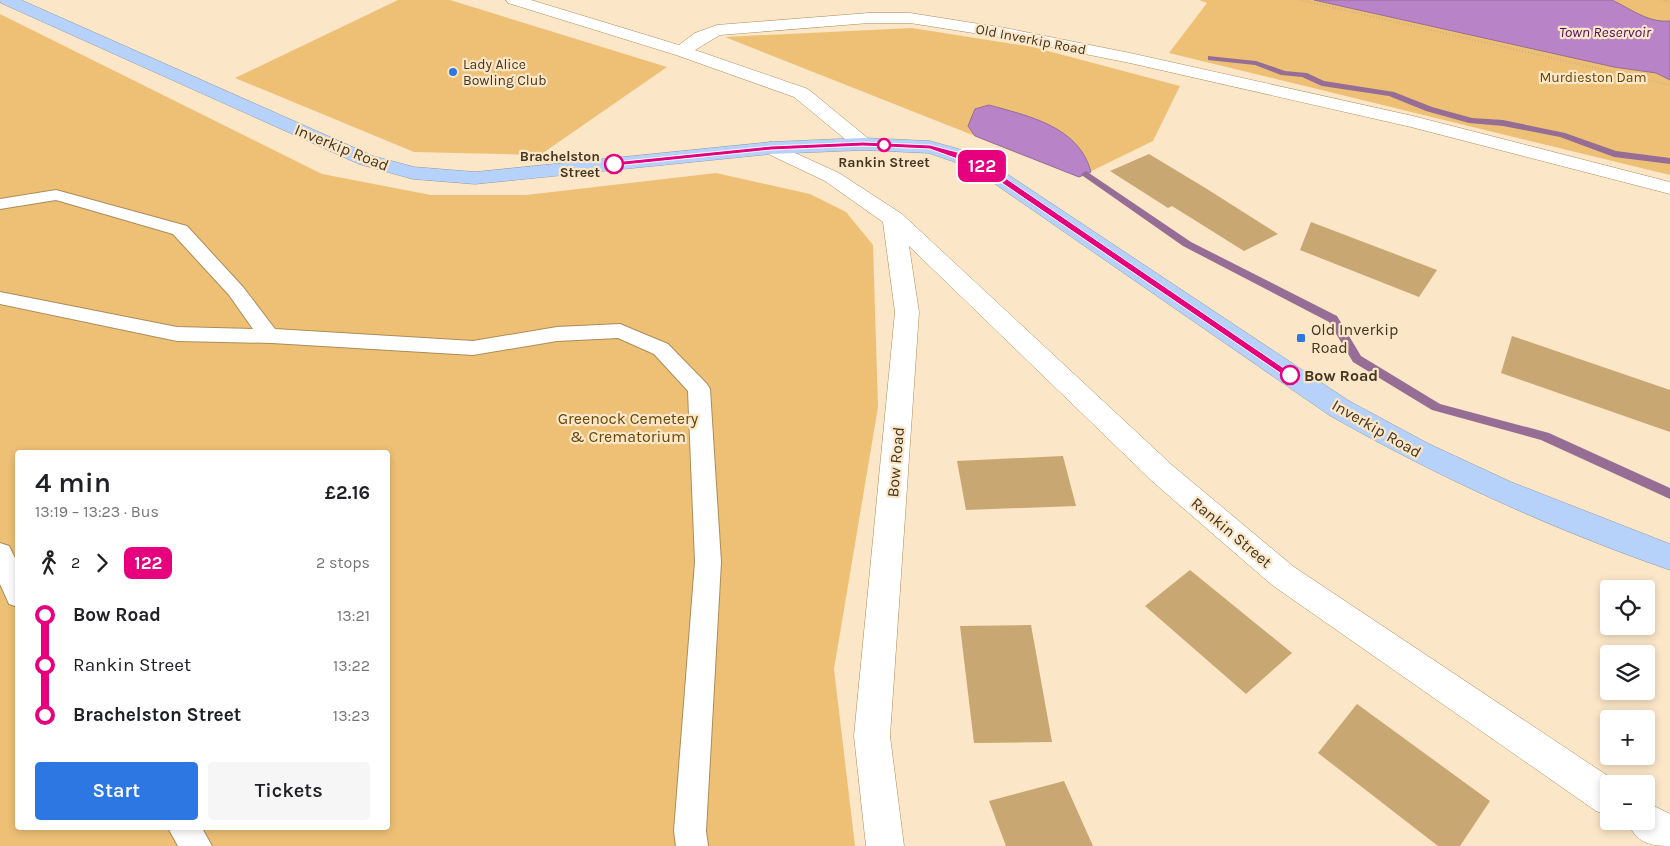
<!DOCTYPE html>
<html lang="en">
<head>
<meta charset="utf-8">
<style>
	:root { --surface:#fff; --page:#f6f6f6; --text:#202124; --muted:#757577; --accent:#2d77e3 }
	body { margin:0; font-family:Karla,sans-serif; background:var(--page); color:var(--text); height:100vh; display:flex; flex-direction:column; font-size:19px; white-space:nowrap }
	* { box-sizing:border-box; margin:0 }
	p { font-size:16px; color:var(--muted) }
	.icon { flex:none; width:28px; height:28px; fill:none; stroke:currentColor; stroke-width:2; stroke-linecap:round; stroke-linejoin:round }
	.map { position:relative; flex:1; overflow:hidden }
	.side { position:absolute; left:15px; top:450px; width:375px; height:380px; display:flex; flex-direction:column; background:var(--surface); border-radius:5px; box-shadow:0 2px 8px #0003 }
	.side>* { flex:none }
	.badge { padding:0 10px; border-radius:8px; font-size:18px; line-height:32px }
	.controls { position:absolute; left:1600px; top:580px; display:grid; gap:10px }
	.controls a { display:grid; place-items:center; width:55px; height:55px; border-radius:5px; background:var(--surface); box-shadow:0 2px 8px #0003; font-size:25px }
	.map>.badge { position:absolute; translate:-50% -50%; box-shadow:0 0 0 2px #fff }
	.legs { display:flex; align-items:center; gap:8px; height:55px; padding:0 20px; font-size:16px }
	.legs p { margin-inline-start:auto }
	.head { display:flex; align-items:center; justify-content:space-between; height:85px; padding:0 20px }
	h1 { font-size:28px; font-weight:600; line-height:38px }
	.cta { display:flex; gap:10px; margin-top:auto; padding:10px 20px }
	.cta a { flex:1; height:58px; border-radius:5px; background:var(--accent); color:#fff; font-size:20px; font-weight:600; line-height:58px; text-align:center }
	.cta a+a { background:var(--page); color:var(--text) }
	ul { padding:0 20px; list-style:none }
	li { display:flex; align-items:center; gap:18px; height:50px; font-size:19px }
	li i { display:grid; place-items:center; width:8px; height:100%; margin:0 6px; background:currentColor }
	li i::after { content:''; width:12px; height:12px; margin:-6px; border:4px solid; border-radius:50%; background:var(--surface) }
	li p { margin-inline-start:auto }
	li:first-child i { background:linear-gradient(#0000 50%,currentColor 0) }
	li:last-child i { background:linear-gradient(currentColor 50%,#0000 0) }
	.map>svg:first-child { display:block }
	.green { fill:#eec076; fill-rule:evenodd }
	.water { fill:#b884c7; stroke:#956d95 }
	.lines { fill:none; stroke-linecap:round; stroke-linejoin:round }
	.stream { fill:#956d95; fill-rule:evenodd }
	.building { fill:#c8a773 }
	.lane-casing { stroke:#ac8c58; stroke-width:2 }
	.street-casing { stroke:#ac8c58; stroke-width:1 }
	.highway-casing { stroke:#8e9bae; stroke-width:1 }
	.path { stroke:#b7a58a; stroke-width:2; stroke-dasharray:0.5 2.5; stroke-linecap:butt }
	.lane { fill:#fff; fill-rule:evenodd }
	.street { fill:#fff; fill-rule:evenodd }
	.highway { fill:#b6d2fa; fill-rule:evenodd }
	.line-1 { fill:#e6007e; stroke:#fff }
	.poi-dot { fill:#2d77e3; stroke:#fbe6c7; stroke-width:2 }
	.stop-1-dot { fill:#fff; stroke:#e6007e; stroke-width:2.5 }
	.labels { text-anchor:middle; stroke-width:4.5; stroke-linejoin:round; paint-order:stroke }
	.far-street-label { font-size:14px; fill:#443621; stroke:#fbe6c7 }
	.far-poi-label { font-size:14px; fill:#443621; stroke:#fbe6c7; text-anchor:start }
	.far-park-label { font-size:14px; fill:#684909; stroke:#fbe6c7 }
	.far-stop-label { font-size:14px; font-weight:bold; fill:#443621; stroke:#fbe6c7; text-anchor:end }
	.far-water-label { font-size:15px; font-style:italic; fill:#500d60; stroke:#fbe6c7 }
	.street-label { font-size:16px; fill:#443621; stroke:#fbe6c7 }
	.poi-label { font-size:16px; fill:#443621; stroke:#fbe6c7; text-anchor:start }
	.stop-label { font-size:16px; font-weight:bold; fill:#443621; stroke:#fbe6c7; text-anchor:start }
	.park-label { font-size:16px; fill:#684909; stroke:#fbe6c7 }
</style>
</head>
<body>
<div class="map">
<svg width="1670" height="846" viewBox="0 0 1670 846">
	<rect width="100%" height="100%" fill="#fbe6c7"/>
	<!-- green -->
	<g class="green">
		<path d="M 398,0 L 450,0 L 667,67 L 540,155 L 414,152 L 235,78 Z"/>
		<path d="M 1199,0 L 1670,0 L 1670,175 L 1169,53 L 1207,3 Z"/>
		<path d="M 0,14 L 322,174 L 431,195 L 526,195 L 716,173 L 810,194 L 846,212 L 873,245 L 878,407 L 834,669 L 855,846 L 0,846 ZM 18,452 L 388,452 L 388,828 L 18,828 Z"/>
		<path d="M 912,28 L 1033,47 L 1180,86 L 1153,141 L 1079,177 L 725,37 Z"/>
	</g>
	<!-- water -->
	<g class="water">
		<path d="M 1314,0 L 1612,0 C 1631,9 1648,23 1670,21 L 1670,80 L 1656,73 L 1614,67 Z"/>
		<path d="M 989,105 C 1028,116 1079,126 1091,172 L 1079,177 L 975,136 L 968,126 L 975,109 Z"/>
	</g>
	<g class="lines">
		<!-- stream -->
		<g class="stream">
			<path d="M 1208,56 L 1256,61 L 1285,71 L 1307,73 L 1324,81 L 1394,92 L 1432,107 L 1472,118 L 1503,120 L 1565,133 L 1616,151 L 1670,158 L 1670,164 L 1614,157 L 1560,137 L 1503,126 L 1469,123 L 1426,111 L 1389,96 L 1322,86 L 1302,77 L 1281,75 L 1255,65 L 1208,60 Z"/>
			<path d="M 1086,171 L 1191,242 L 1337,316 L 1361,356 L 1440,404 L 1549,433 L 1670,488 L 1670,499 L 1541,440 L 1432,410 L 1353,362 L 1329,322 L 1183,246 L 1083,176 L 1081,174 Z"/>
		</g>
	</g>
	<!-- building -->
	<g class="building">
		<path d="M 1149,154 L 1207,189 L 1278,234 L 1244,251 L 1172,206 L 1168,208 L 1110,171 Z"/>
		<path d="M 1311,222 L 1437,270 L 1419,297 L 1300,250 Z"/>
		<path d="M 1512,336 L 1670,390 L 1670,432 L 1501,373 Z"/>
		<path d="M 1063,456 L 1076,506 L 966,510 L 957,461 Z"/>
		<path d="M 1190,570 L 1292,653 L 1246,694 L 1145,606 Z"/>
		<path d="M 1031,625 L 1052,742 L 974,743 L 960,626 Z"/>
		<path d="M 1357,704 L 1490,801 L 1460,846 L 1438,846 L 1318,753 Z"/>
		<path d="M 1064,781 L 1093,846 L 1006,846 L 989,801 Z"/>
	</g>
	<g class="lines">
		<defs>
			<g id="lane">
				<path d="M 56,190 L 187,226 L 243,287 L 275,329 L 473,341 L 557,327 L 620,324 L 668,344 L 707,384 L 710,389 L 721,562 L 706,831 L 708,846 L 676,846 L 674,831 L 695,562 L 688,391 L 654,354 L 618,338 L 557,341 L 473,355 L 272,343 L 177,341 L 0,304 L 0,292 L 177,327 L 253,329 L 229,295 L 173,234 L 56,200 L 0,209 L 0,199 Z"/>
				<path d="M 0,543 L 9,546 L 18,564 L 18,607 L 9,604 L 0,584 Z"/>
				<path d="M 168,828 L 202,828 L 212,846 L 178,846 Z"/>
			</g>
			<g id="street">
				<path d="M 506,0 L 531,0 L 679,45 L 695,33 L 717,25 L 869,13 L 910,13 L 1005,28 L 1130,53 L 1413,116 L 1670,182 L 1670,194 L 1411,127 L 1130,63 L 1005,38 L 910,23 L 869,23 L 720,35 L 695,50 L 808,89 L 870,140 L 873,144 L 870,148 L 863,150 L 856,148 L 794,97 L 676,55 L 508,3 Z"/>
				<path d="M 771,142 L 839,173 L 902,214 L 1173,466 L 1294,567 L 1620,784 L 1609,784 L 1609,816 L 1596,811 L 1272,585 L 1153,482 L 909,246 L 919,312 L 890,736 L 904,846 L 866,846 L 854,736 L 895,312 L 883,222 L 825,181 L 764,152 L 761,148 L 764,144 Z"/>
				<path d="M 1646,802 L 1670,814 L 1670,846 C 1648,846 1636,842 1627,821 L 1646,821 Z"/>
			</g>
			<path id="highway" d="M 0,0 L 21,0 L 373,156 L 414,167 L 475,172 L 771,142 L 863,138 L 930,141 L 962,150 L 986,160 L 1349,401 L 1429,444 L 1511,482 L 1670,544 L 1670,570 C 1552,529 1438,477 1329,415 L 972,168 L 929,153 L 863,150 L 771,154 L 475,184 L 413,179 L 359,164 L 1,3 Z"/>
		</defs>
		<!-- lane casing -->
		<use href="#lane" class="lane-casing"/>
		<!-- street casing -->
		<use href="#street" class="street-casing"/>
		<!-- highway casing -->
		<use href="#highway" class="highway-casing"/>
		<!-- path -->
		<g class="path">
			<path d="M 1300,0 L 1670,85"/>
			<path d="M 1661,0 L 1670,2"/>
		</g>
		<!-- lane -->
		<use href="#lane" class="lane"/>
		<!-- street -->
		<use href="#street" class="street"/>
		<!-- highway -->
		<use href="#highway" class="highway"/>
	</g>
	<!-- line-1 -->
	<path class="line-1" d="M 863,142 L 930,145 L 957,152 L 982,162 L 1294,375 L 1290,378 L 1286,377 L 977,166 L 930,149 L 863,146 L 771,150 L 614,166 L 610,164 L 614,162 L 771,146 Z"/>
	<!-- markers -->
	<g class="poi-dot">
		<circle cx="453" cy="72" r="5"/>
		<rect x="1296" y="333" width="10" height="10" rx="2.5"/>
	</g>
	<g class="stop-1-dot">
		<circle cx="884" cy="145" r="6"/>
		<circle cx="614" cy="164" r="9"/>
		<circle cx="1290" cy="375" r="9"/>
	</g>
	<g class="labels">
		<!-- far-street labels -->
		<g class="far-street-label">
			<text transform="translate(1031 39) rotate(11)" y="5">Old Inverkip Road</text>
		</g>
		<!-- far-poi labels -->
		<g class="far-poi-label">
			<text x="463" y="69">Lady Alice<tspan x="463" dy="16">Bowling Club</tspan></text>
		</g>
		<!-- far-park labels -->
		<g class="far-park-label">
			<text x="1593" y="82">Murdieston Dam</text>
		</g>
		<!-- far-stop labels -->
		<g class="far-stop-label">
			<text x="600" y="161">Brachelston<tspan x="600" dy="16">Street</tspan></text>
			<text x="884" y="167" text-anchor="middle">Rankin Street</text>
		</g>
		<!-- far-water labels -->
		<g class="far-water-label">
			<text x="1605" y="37">Town Reservoir</text>
		</g>
		<!-- street labels -->
		<g class="street-label">
			<text transform="translate(342 147) rotate(22)" y="6">Inverkip Road</text>
			<text transform="translate(1377 428) rotate(30)" y="6">Inverkip Road</text>
			<text transform="translate(895 462) rotate(-85)" y="6">Bow Road</text>
			<text transform="translate(1232 532) rotate(40)" y="6">Rankin Street</text>
		</g>
		<!-- poi labels -->
		<g class="poi-label">
			<text x="1311" y="335">Old Inverkip<tspan x="1311" dy="18">Road</tspan></text>
		</g>
		<!-- stop labels -->
		<g class="stop-label">
			<text x="1304" y="381">Bow Road</text>
		</g>
		<!-- park labels -->
		<g class="park-label">
			<text x="628" y="424">Greenock Cemetery<tspan x="628" dy="18">&amp; Crematorium</tspan></text>
		</g>
	</g>
</svg>
<div class="controls">
<a><svg class="icon" aria-label="locate" viewBox="0 0 24 24"><circle cx="12" cy="12" r="6"/><path d="M12 2v4M12 18v4M2 12h4M18 12h4"/></svg></a>
<a><svg class="icon" aria-label="layers" viewBox="0 0 24 24"><path d="M12 4l9 5-9 5-9-5zM3 14l9 5 9-5"/></svg></a>
<a>+</a>
<a>−</a>
</div>
<b class="badge" style="left:982px;top:166px;background:#e6007e;color:#fff">122</b>
<section class="side">
<div class="head"><div><h1>4 min</h1><p>13:19 – 13:23 · Bus</p></div><b>£2.16</b></div>
<div class="legs"><svg class="icon" aria-label="walk" viewBox="0 0 24 24"><circle cx="13" cy="4" r="2"/><path d="M13 8l-2 6 4 7M11 14l-3 7M7 12l3-4h3l4 4"/></svg>2<svg class="icon" aria-label="forward" viewBox="0 0 24 24"><path d="M9 5l7 7-7 7"/></svg><b class="badge" style="background:#e6007e;color:#fff">122</b><p>2 stops</p></div>
<ul>
<li><i style="color:#e6007e"></i><b>Bow Road</b><p>13:21</p></li>
<li><i style="color:#e6007e"></i><span>Rankin Street</span><p>13:22</p></li>
<li><i style="color:#e6007e"></i><b>Brachelston Street</b><p>13:23</p></li>
</ul>
<div class="cta"><a>Start</a><a>Tickets</a></div>
</section>
</div>
</body>
</html>
